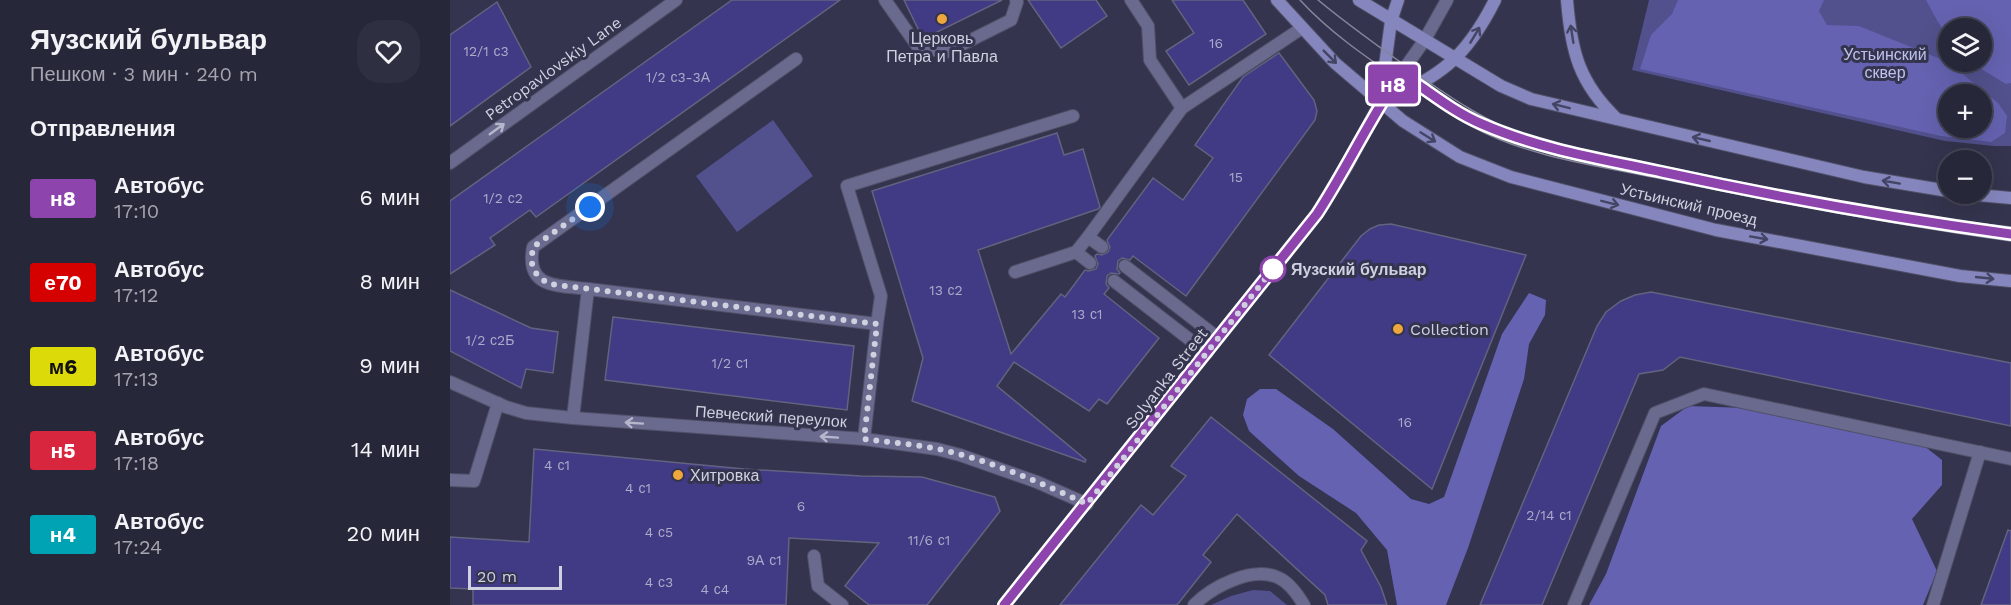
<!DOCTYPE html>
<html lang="ru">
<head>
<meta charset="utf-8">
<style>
	:root { --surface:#27273a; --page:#2f2f42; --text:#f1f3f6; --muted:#a4a5af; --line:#434454 }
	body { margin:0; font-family:"Work Sans",sans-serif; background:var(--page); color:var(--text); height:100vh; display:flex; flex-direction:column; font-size:22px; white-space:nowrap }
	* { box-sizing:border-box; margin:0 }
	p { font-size:20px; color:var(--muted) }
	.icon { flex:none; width:33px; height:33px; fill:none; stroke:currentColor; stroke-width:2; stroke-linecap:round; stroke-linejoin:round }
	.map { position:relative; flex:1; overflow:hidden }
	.side { display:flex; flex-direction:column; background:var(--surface); width:450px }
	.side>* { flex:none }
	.badge { padding:0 12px; border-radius:4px; font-size:21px; line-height:39px }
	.controls { position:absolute; left:1488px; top:18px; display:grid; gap:12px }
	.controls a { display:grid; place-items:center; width:54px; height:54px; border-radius:50%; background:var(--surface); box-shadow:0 6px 24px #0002,0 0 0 2px var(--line); font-size:30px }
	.scale { position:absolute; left:18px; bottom:15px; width:94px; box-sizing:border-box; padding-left:6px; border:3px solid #cfd0e0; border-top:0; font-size:16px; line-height:21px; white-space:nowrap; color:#cfd0e0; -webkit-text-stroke:4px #34344e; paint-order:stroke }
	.you { position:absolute; width:30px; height:30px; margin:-15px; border:4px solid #fff; border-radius:50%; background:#1a73e8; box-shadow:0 0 0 9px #1a73e833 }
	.map>.badge { position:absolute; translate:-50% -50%; box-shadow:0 0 0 3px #fff }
	h2 { padding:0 30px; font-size:22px; line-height:54px }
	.round { display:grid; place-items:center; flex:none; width:63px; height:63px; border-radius:24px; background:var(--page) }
	.summary { display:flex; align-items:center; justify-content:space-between; height:102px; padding:0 30px }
	h1 { font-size:28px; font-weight:700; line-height:45px }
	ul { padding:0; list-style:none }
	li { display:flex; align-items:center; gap:18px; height:84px; padding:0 30px }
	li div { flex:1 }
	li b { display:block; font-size:22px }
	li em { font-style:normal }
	li .badge { min-width:66px; font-weight:700; text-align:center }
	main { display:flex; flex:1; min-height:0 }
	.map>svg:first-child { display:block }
	.green { fill:#52518d; fill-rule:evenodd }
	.forest { fill:#6562b1; fill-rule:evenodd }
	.building { fill:#413a85; stroke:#62637f; stroke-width:1.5 }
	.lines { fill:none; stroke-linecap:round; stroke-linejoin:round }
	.service-casing { stroke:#505068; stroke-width:14 }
	.minor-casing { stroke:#505068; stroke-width:14 }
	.secondary-casing { stroke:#505068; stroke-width:14 }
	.service { stroke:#696a8d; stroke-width:12 }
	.minor { stroke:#696a8d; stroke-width:12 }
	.secondary { stroke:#8586bd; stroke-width:12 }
	.tram { stroke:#85859a; stroke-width:1.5 }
	.oneway { stroke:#444464 }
	.oneway2 { stroke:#b6b6cb }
	.line-casing { stroke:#fff; stroke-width:14 }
	.line { stroke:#8e44ad; stroke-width:9 }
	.walk { stroke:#cfd0e0; stroke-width:6; stroke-dasharray:0 10.8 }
	.poi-dot { fill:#eea73c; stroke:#34344e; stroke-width:2 }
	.stop-dot { fill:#fff; stroke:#8e44ad; stroke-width:3 }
	.labels { text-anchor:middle; stroke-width:6; stroke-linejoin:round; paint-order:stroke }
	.number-label { font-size:14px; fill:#acaac9 }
	.poi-label { font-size:16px; fill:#cfd0e0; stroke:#34344e; text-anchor:start }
	.park-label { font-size:16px; fill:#c0c1ed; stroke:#34344e }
	.street-label { font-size:16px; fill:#cfd0e0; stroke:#34344e }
	.stop-label { font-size:16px; font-weight:bold; fill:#cfd0e0; stroke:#34344e; text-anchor:start }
</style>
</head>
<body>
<main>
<section class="side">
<div class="summary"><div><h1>Яузский бульвар</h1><p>Пешком · 3 мин · 240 m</p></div><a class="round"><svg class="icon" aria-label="heart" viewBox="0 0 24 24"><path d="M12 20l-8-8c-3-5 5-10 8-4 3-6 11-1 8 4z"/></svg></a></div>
<h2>Отправления</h2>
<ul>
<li><span class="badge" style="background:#8e44ad;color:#fff">н8</span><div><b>Автобус</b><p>17:10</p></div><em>6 мин</em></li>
<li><span class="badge" style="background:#d50100;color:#fff">е70</span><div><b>Автобус</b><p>17:12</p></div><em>8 мин</em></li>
<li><span class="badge" style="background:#dcda09;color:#111">м6</span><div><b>Автобус</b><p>17:13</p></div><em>9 мин</em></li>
<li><span class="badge" style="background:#d7263d;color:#fff">н5</span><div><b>Автобус</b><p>17:18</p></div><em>14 мин</em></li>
<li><span class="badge" style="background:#00a3b4;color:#fff">н4</span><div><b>Автобус</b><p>17:24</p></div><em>20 мин</em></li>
</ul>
</section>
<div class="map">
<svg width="1561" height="605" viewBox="0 0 1561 605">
	<rect width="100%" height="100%" fill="#34344e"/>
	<!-- green -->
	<g class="green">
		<path d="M 1199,0 L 1561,0 L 1561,146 L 1544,146 L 1495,141 L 1182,70 ZM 1498,28 L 1532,28 L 1532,62 L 1498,62 ZM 1498,94 L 1532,94 L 1532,128 L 1498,128 Z"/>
		<path d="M 323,120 L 363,176 L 287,232 L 246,176 Z"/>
		<path d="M 803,590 L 820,591 L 837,605 L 761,605 L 781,596 Z"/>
	</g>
	<!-- forest -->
	<g class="forest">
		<path d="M 1228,0 L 1374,0 L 1369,11 L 1377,25 L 1409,26 L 1498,62 L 1548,103 L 1557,116 L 1555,133 L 1541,142 L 1491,136 L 1190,69 L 1201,35 L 1222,14 ZM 1532,94 L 1532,128 L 1498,128 L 1498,94 Z"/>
		<path d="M 1476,0 L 1561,0 L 1561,83 L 1556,84 L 1520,62 L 1532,62 L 1532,28 L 1498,28 L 1498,36 L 1488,22 Z"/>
		<path d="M 1079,293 L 1096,300 L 1095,315 L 1079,344 L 1074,379 L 1018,548 L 996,605 L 947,605 L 937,550 L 906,513 L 849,476 L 799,431 L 793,415 L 797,399 L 810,389 L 826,389 L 883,429 L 961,499 L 979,504 L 994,497 L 1052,334 Z"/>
		<path d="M 1238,406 L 1296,408 L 1473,445 L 1492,460 L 1492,485 L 1462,519 L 1487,571 L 1473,605 L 1139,605 L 1156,574 L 1211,426 Z"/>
	</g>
	<!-- building -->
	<g class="building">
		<path d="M 282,0 L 390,0 L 86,217 L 80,210 L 40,238 L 45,245 L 0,274 L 0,201 Z"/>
		<path d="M 454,0 L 552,0 L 473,39 Z"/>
		<path d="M 578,0 L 646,0 L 657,16 L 611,48 Z"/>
		<path d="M 722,0 L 793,0 L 816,34 L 739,85 L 716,51 L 744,33 Z"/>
		<path d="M 47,2 L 81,67 L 0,126 L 0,35 Z"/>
		<path d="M 829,53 L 864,100 L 867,111 L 865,120 L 736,296 L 683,256 L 680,260 L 672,258 L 668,261 L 667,269 L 670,273 L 669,274 L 661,273 L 657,276 L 656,284 L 659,288 L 654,294 L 709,338 L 657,404 L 649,399 L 639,411 L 564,362 L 547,386 L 636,460 L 635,462 L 462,401 L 473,358 L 422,191 L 607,133 L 614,155 L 633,149 L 650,207 L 648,209 L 528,250 L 561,354 L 611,294 L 615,297 L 635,270 L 639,271 L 646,269 L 648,264 L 645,256 L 647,254 L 652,255 L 658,252 L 660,247 L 657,240 L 703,178 L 733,200 L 763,158 L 745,145 L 793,77 Z"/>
		<path d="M 941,224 L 1076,255 L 982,489 L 819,355 L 911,236 L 920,229 L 929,225 Z"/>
		<path d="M 0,290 L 81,328 L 108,332 L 103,373 L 76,369 L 71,388 L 0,351 Z"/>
		<path d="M 1201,292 L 1561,363 L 1561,426 L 1230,357 L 1213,370 L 1189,374 L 1092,605 L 1030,605 L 1147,326 L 1156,312 L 1171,301 L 1185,295 Z"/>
		<path d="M 163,317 L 404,346 L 397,410 L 155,380 Z"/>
		<path d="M 761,417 L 917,541 L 911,550 L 931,587 L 937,605 L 878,605 L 875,595 L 787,514 L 753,555 L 761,562 L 727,605 L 610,605 L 691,505 L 703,515 L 736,476 L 721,466 Z"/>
		<path d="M 84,449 L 294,469 L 411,476 L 472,477 L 545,497 L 550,511 L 477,605 L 419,605 L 395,586 L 429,543 L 339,538 L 336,605 L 23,605 L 23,589 L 0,588 L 0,537 L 79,542 Z"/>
		<path d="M 1558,530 L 1561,531 L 1561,605 L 1531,605 Z"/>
	</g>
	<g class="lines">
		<defs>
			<g id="service">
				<path d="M 435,0 L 468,47 L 497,52 L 561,20 L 567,2 L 566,0"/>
				<path d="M 681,0 L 698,26 L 700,60 L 732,108"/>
				<path d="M 951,73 C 977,90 1003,112 1032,124 C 1089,149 1151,159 1212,172 C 1327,197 1444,218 1561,234"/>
				<path d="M 930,103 L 974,41 L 997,0"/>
				<path d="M 652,247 L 638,237 L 732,108 L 852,28"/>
				<path d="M 626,252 L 640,263"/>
				<path d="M 675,266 L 768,338"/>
				<path d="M 565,272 L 626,252 L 638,237"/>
				<path d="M 664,281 L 757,353"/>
				<path d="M 138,289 C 108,285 75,289 83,247 L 346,59"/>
				<path d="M 427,324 L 431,296 L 397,186 L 623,116"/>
				<path d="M 123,418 L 138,289 L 427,324 L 414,439"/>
				<path d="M 0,480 L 24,481 L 48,403"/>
				<path d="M 364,556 L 368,586 L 392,605"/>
				<path d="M 744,605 C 762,587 803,565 829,578 C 840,583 848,595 854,605"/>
				<path d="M 1124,605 L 1205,413 L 1254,394 L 1561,459"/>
				<path d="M 1483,605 L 1530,452"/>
			</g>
			<g id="minor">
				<path d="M 0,163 L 226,0"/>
				<path d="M 0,382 L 56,407 L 76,413 L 123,418 L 414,439 L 487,449 L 510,455 L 587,482 L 637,504"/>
			</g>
			<g id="secondary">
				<path d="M 827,0 L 885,63 L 953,121 L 1010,157 L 1061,177 L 1266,230 L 1510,276 L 1561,281"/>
				<path d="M 909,0 L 1051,86 L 1081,99 L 1414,177 L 1498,191"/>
				<path d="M 1117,0 C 1121,51 1129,83 1167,119"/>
				<path d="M 930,103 C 990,76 1015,60 1045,0"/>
				<path d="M 1517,194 L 1561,198"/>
				<path d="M 554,605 L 867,214 L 897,166 L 930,103 L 941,21 L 948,0"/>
			</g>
		</defs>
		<!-- service casing -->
		<use href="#service" class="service-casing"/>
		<!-- minor casing -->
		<use href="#minor" class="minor-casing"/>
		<!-- secondary casing -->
		<use href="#secondary" class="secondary-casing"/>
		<!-- service -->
		<use href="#service" class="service"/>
		<!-- minor -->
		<use href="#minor" class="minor"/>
		<!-- secondary -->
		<use href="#secondary" class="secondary"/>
		<!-- tram -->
		<g class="tram">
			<path d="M 850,0 C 881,34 922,61 960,87 C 981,101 1002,117 1025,128 C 1079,157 1149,166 1208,178 C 1325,202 1443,225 1561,241"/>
			<path d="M 868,0 C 903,29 940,55 977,81 C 1006,101 1038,122 1071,134 C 1122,152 1178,159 1231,170 C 1340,193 1450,215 1561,227"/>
		</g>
	</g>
	<!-- one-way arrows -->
	<defs><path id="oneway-shaft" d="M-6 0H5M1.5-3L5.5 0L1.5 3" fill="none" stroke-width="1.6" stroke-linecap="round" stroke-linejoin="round" transform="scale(1.5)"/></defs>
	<g class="oneway">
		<use href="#oneway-shaft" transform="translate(1122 34) rotate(-99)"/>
		<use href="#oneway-shaft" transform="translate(1025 35) rotate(-59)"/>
		<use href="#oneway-shaft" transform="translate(880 57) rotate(45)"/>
		<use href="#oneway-shaft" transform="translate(1111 106) rotate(-166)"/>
		<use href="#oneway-shaft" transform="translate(978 137) rotate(32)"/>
		<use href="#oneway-shaft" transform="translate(1251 139) rotate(-167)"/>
		<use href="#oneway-shaft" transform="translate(1441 182) rotate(-170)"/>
		<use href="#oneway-shaft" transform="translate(1160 203) rotate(14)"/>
		<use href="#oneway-shaft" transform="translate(1309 238) rotate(10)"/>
		<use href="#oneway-shaft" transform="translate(1535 278) rotate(6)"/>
	</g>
	<g class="oneway2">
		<use href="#oneway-shaft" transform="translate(47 129) rotate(-36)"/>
		<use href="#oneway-shaft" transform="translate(184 423) rotate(-176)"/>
		<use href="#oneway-shaft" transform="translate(379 437) rotate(-176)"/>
	</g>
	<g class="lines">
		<defs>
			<path id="line" d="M 554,605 L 867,214 C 897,168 920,118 951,73 C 977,90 1003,112 1032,124 C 1089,149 1151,159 1212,172 C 1327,197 1444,218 1561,234"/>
		</defs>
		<!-- line casing -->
		<use href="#line" class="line-casing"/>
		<!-- line -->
		<use href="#line" class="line"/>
		<!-- walk -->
		<path class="walk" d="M 140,207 L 83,247 C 80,267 82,273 99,284 L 427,324 L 414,439 C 438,442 463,444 488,449 C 537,459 591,483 637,504 L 827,264 L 823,269"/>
	</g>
	<!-- markers -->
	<g class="poi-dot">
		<circle cx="492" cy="19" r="6"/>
		<circle cx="948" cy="329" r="6"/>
		<circle cx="228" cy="475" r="6"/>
	</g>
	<circle class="stop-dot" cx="823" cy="269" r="12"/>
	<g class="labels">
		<!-- number labels -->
		<g class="number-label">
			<text x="766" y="48">16</text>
			<text x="36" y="56">12/1 с3</text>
			<text x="228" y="82">1/2 с3-3А</text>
			<text x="786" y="182">15</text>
			<text x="53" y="203">1/2 с2</text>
			<text x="496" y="295">13 с2</text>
			<text x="637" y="319">13 с1</text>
			<text x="40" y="345">1/2 с2Б</text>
			<text x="280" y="368">1/2 с1</text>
			<text x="955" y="427">16</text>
			<text x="107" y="470">4 с1</text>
			<text x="188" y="493">4 с1</text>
			<text x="351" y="511">6</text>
			<text x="1099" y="520">2/14 с1</text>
			<text x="209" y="537">4 с5</text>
			<text x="479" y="545">11/6 с1</text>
			<text x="314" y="565">9А с1</text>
			<text x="209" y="587">4 с3</text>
			<text x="265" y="594">4 с4</text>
		</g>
		<!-- poi labels -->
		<g class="poi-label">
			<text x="492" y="44" text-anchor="middle">Церковь<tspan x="492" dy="18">Петра и Павла</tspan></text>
			<text x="960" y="335">Collection</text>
			<text x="240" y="481">Хитровка</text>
		</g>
		<!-- park labels -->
		<g class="park-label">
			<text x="1435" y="60">Устьинский<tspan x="1435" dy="18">сквер</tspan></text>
		</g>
		<!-- street labels -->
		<g class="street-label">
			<text transform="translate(103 68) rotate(-36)" y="6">Petropavlovskiy Lane</text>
			<text transform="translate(1239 204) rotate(13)" y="6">Устьинский проезд</text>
			<text transform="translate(716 378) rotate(-52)" y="6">Solyanka Street</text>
			<text transform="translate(321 416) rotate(4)" y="6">Певческий переулок</text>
		</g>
		<!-- stop labels -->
		<g class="stop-label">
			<text x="841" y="275">Яузский бульвар</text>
		</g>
	</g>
</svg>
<div class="controls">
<a><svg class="icon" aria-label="layers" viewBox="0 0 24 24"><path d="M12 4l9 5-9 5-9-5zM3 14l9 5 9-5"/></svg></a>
<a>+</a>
<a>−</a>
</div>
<div class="scale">20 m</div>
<div class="you" style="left:140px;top:207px"></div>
<b class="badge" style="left:943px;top:84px;background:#8e44ad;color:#fff">н8</b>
</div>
</main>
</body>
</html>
